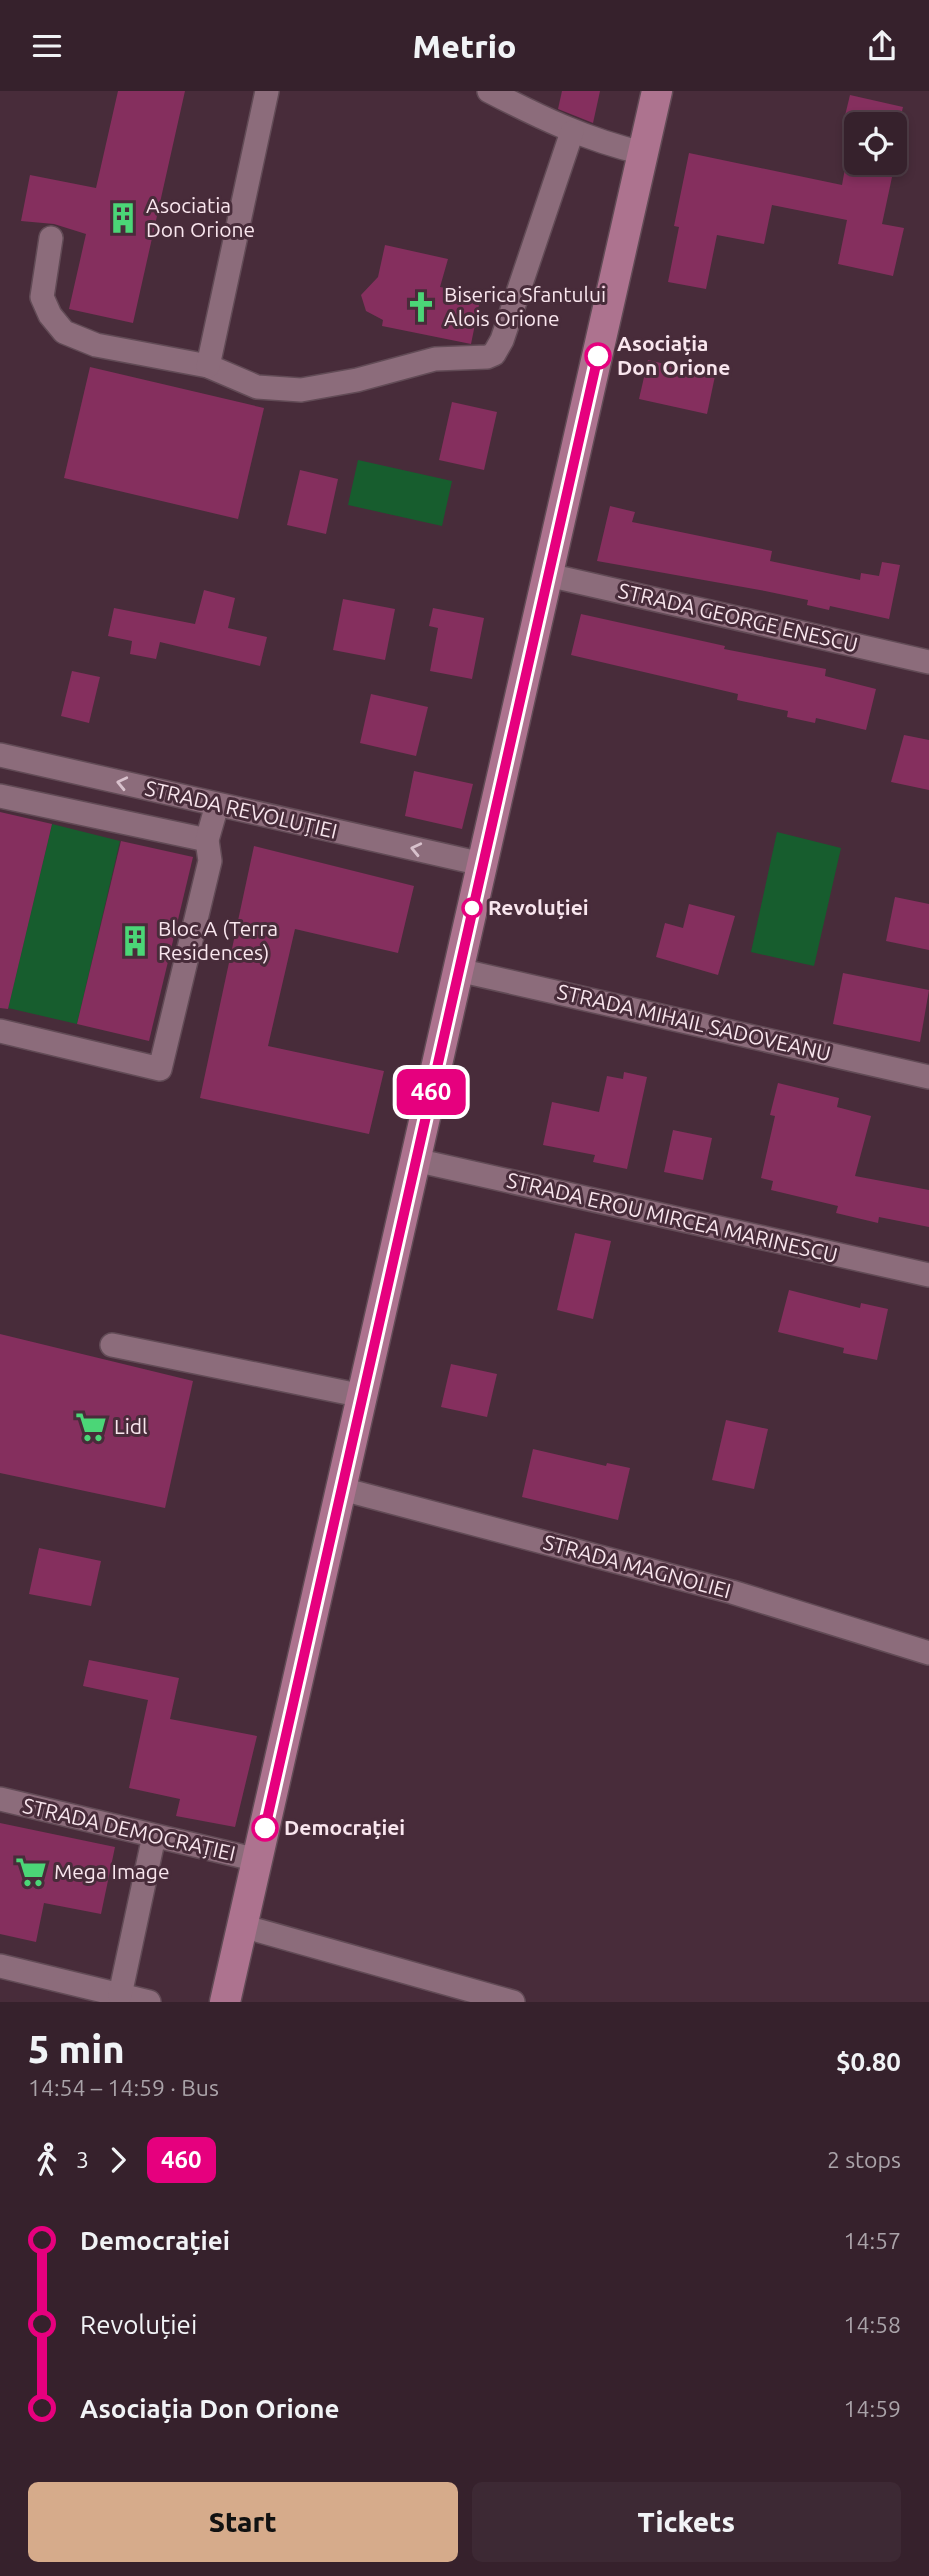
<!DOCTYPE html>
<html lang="en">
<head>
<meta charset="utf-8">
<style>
	:root { --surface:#36212c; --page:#3d2934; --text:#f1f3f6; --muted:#aaa3a9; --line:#503e48; --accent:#d6ab8b }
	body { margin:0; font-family:Ubuntu,sans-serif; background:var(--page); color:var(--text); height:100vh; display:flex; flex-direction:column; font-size:26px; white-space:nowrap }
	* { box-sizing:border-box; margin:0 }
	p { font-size:23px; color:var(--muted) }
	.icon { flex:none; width:38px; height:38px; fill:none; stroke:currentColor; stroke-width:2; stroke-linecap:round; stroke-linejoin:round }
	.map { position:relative; height:1911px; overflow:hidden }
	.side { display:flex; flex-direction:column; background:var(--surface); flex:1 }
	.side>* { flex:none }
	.badge { padding:0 14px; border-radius:10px; font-size:24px; line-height:46px }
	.controls { position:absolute; left:844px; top:21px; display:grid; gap:14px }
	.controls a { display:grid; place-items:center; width:63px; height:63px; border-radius:10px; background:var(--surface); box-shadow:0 4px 10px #0003,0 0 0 2px var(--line); font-size:35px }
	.map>.badge { position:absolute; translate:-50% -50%; box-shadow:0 0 0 4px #fff }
	.legs { display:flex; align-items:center; gap:10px; height:77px; padding:0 28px; font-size:23px }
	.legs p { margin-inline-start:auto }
	.head { display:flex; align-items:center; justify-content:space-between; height:119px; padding:0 28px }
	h1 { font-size:38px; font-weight:800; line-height:52px }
	.action { display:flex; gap:14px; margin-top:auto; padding:14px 28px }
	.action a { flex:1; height:80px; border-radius:10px; background:var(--accent); color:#111; font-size:28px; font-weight:800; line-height:80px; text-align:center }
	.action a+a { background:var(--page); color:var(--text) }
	ul { padding:0 28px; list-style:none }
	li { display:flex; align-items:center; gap:24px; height:84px; font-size:26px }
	li i { display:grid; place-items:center; width:10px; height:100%; margin:0 9px; background:currentColor }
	li i::after { content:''; width:18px; height:18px; margin:-9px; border:5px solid; border-radius:50%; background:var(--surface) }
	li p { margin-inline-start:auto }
	li:first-child i { background:linear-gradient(#0000 50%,currentColor 0) }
	li:last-child i { background:linear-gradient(currentColor 50%,#0000 0) }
	header { display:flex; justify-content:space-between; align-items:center; height:91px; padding:0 28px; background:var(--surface); font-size:32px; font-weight:800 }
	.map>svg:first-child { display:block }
	.green { fill:#175d2e }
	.building { fill:#852f5e }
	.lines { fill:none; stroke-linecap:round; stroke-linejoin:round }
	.minor-casing { stroke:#624b56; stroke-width:26 }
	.major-casing { stroke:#624b56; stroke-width:33 }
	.minor { stroke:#8c6c7b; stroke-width:23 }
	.major { stroke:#ad738f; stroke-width:30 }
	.oneway { stroke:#d8c1cc }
	.line-1-casing { stroke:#fff; stroke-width:16 }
	.line-1 { stroke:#e6007e; stroke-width:10 }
	.stop-1-dot { fill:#fff; stroke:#e6007e; stroke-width:3.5 }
	.labels { text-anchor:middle; stroke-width:6; stroke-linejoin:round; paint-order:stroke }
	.poi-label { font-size:21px; fill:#f9e6ee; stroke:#482c3a; text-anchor:start }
	.stop-label { font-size:21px; font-weight:bold; fill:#f9e6ee; stroke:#482c3a; text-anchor:start }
	.street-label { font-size:21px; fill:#f9e6ee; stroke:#482c3a }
</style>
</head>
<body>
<header><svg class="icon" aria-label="menu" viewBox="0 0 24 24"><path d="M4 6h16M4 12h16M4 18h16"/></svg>Metrio<svg class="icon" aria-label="share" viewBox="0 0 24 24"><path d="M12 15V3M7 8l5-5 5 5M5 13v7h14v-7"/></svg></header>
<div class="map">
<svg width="929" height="1911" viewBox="0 0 929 1911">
	<rect width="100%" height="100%" fill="#482c3a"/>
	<!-- green -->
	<g class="green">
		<path d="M 358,369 L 452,390 L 442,435 L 348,414 Z"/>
		<path d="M 52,733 L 120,750 L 77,933 L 8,917 Z"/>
		<path d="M 777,741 L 841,757 L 814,875 L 751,861 Z"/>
	</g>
	<!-- building -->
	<g class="building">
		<path d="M 118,0 L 185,0 L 133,232 L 69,218 L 86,143 L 54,133 L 21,130 L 30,84 L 96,97 Z"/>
		<path d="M 562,0 L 600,0 L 593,32 L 558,18 Z"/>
		<path d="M 850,4 L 903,16 L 899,33 L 843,33 Z"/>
		<path d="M 689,62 L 842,94 L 846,72 L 895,72 L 882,133 L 904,137 L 893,185 L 838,173 L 847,129 L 772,114 L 764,153 L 717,144 L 706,198 L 668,191 L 679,136 L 674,135 Z"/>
		<path d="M 385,154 L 448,168 L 440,196 L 481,204 L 471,253 L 382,235 L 383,229 L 366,220 L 361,204 L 378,186 Z"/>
		<path d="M 648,269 L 715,285 L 707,323 L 639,308 Z"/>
		<path d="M 90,276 L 264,317 L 238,428 L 64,387 Z"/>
		<path d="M 452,311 L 497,321 L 484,379 L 439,369 Z"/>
		<path d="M 300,379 L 338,388 L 326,443 L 287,434 Z"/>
		<path d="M 610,415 L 635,421 L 632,431 L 772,460 L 770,470 L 860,489 L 861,482 L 879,485 L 882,471 L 900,474 L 889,528 L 830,515 L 829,519 L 807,514 L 808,509 L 765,500 L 597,470 Z"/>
		<path d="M 204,499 L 235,507 L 228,537 L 267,546 L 260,575 L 160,551 L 156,568 L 130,563 L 132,550 L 108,545 L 114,517 L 195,533 Z"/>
		<path d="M 343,508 L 395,518 L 385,569 L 333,559 Z"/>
		<path d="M 433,517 L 484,527 L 472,588 L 430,580 L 438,537 L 429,535 Z"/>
		<path d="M 581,523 L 725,555 L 724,558 L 826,578 L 825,585 L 876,598 L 866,639 L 816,627 L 815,632 L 787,626 L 788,620 L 737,609 L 738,603 L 571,564 Z"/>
		<path d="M 72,580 L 100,586 L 89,632 L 61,625 Z"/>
		<path d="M 371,603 L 428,616 L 416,665 L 360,652 Z"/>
		<path d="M 904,644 L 929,649 L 929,699 L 891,691 Z"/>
		<path d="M 414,680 L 473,693 L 462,738 L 405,725 Z"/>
		<path d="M 0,721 L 52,733 L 8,918 L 0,917 Z"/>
		<path d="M 121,750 L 193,766 L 149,950 L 77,933 Z"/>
		<path d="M 254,755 L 414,795 L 398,862 L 295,838 L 268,955 L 384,980 L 369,1043 L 200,1007 Z"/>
		<path d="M 895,806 L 929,813 L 929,859 L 886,850 Z"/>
		<path d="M 689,813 L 735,825 L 718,884 L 656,866 L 665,832 L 683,837 Z"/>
		<path d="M 843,882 L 929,899 L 920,951 L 833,933 Z"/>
		<path d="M 624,981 L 647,986 L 627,1078 L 593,1071 L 595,1064 L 543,1054 L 552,1011 L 599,1021 L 607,985 L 623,988 Z"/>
		<path d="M 778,992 L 839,1007 L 837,1016 L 871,1025 L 855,1085 L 929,1099 L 929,1136 L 879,1126 L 878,1132 L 836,1122 L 838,1115 L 771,1099 L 773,1090 L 761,1087 L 775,1025 L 770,1024 Z"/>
		<path d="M 673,1039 L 712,1047 L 703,1089 L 664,1081 Z"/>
		<path d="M 575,1142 L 611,1150 L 593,1228 L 557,1219 Z"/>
		<path d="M 789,1199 L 860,1217 L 861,1212 L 888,1218 L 877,1269 L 843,1262 L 844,1257 L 778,1241 Z"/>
		<path d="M 0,1243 L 193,1290 L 165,1417 L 0,1382 Z"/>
		<path d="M 451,1273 L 497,1283 L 487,1326 L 441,1316 Z"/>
		<path d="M 726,1329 L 768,1338 L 754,1398 L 712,1389 Z"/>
		<path d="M 533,1358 L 606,1375 L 607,1372 L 630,1377 L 618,1429 L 522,1406 Z"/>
		<path d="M 39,1457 L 101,1470 L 91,1515 L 29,1503 Z"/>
		<path d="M 89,1569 L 179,1587 L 170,1628 L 257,1645 L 235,1736 L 176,1725 L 180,1708 L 129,1697 L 148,1609 L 83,1595 Z"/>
		<path d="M 0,1732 L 115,1756 L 101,1823 L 44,1812 L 36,1851 L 0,1843 Z"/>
	</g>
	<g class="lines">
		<defs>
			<g id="minor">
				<path d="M 489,0 C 539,26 587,49 643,62"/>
				<path d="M 51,147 L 42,206 L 50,224 L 64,241 L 96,254 L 208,275 L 257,296 L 301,299 L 357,289 L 435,268 L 487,266 L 494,263 L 502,249 L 572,41"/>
				<path d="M 208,275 L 267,0"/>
				<path d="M 548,484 L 929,571"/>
				<path d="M 0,664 L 482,773"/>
				<path d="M 0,705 L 207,749"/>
				<path d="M 458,879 L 929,986"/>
				<path d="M 0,940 L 160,978 L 210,770 L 207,749 L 217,714"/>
				<path d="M 415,1069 L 929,1184"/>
				<path d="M 112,1254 L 363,1305"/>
				<path d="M 342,1398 L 732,1501 L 929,1562"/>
				<path d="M 0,1708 L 258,1769"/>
				<path d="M 242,1835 L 513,1911"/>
				<path d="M 0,1875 L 149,1911"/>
				<path d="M 120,1904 L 154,1745"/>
			</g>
			<path id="major" d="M 225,1911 L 657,0"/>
		</defs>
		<!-- minor casing -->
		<use href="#minor" class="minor-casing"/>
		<!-- major casing -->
		<use href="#major" class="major-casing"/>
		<!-- minor -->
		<use href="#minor" class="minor"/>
		<!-- major -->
		<use href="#major" class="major"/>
	</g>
	<!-- one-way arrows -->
	<defs><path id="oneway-chevron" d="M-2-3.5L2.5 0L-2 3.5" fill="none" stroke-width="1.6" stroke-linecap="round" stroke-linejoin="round" transform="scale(1.75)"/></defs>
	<g class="oneway">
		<use href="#oneway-chevron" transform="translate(122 692) rotate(-167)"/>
		<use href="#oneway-chevron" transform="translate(416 758) rotate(-167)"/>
	</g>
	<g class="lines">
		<defs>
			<path id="line-1" d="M 265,1737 L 598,265"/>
		</defs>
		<!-- line-1 casing -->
		<use href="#line-1" class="line-1-casing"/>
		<!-- line-1 -->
		<use href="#line-1" class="line-1"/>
	</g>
	<!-- icons -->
	<defs>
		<symbol id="building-bare" viewBox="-9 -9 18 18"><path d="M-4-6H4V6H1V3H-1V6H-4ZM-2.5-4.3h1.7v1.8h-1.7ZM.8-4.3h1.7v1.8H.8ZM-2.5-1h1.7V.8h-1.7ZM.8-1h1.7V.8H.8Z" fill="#4bd677" stroke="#482c3a" stroke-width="2.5" paint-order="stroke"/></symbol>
		<symbol id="church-bare" viewBox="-9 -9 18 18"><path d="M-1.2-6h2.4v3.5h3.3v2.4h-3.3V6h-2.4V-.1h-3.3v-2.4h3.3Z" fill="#4bd677" stroke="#482c3a" stroke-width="2.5" paint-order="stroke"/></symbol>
		<symbol id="supermarket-bare" viewBox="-9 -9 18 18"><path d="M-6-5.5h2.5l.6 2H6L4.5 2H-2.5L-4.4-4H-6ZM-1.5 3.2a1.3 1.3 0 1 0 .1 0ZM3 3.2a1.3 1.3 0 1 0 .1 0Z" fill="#4bd677" stroke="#482c3a" stroke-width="2.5" paint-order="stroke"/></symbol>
	</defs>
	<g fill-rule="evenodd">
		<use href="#building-bare" x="101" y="105" width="44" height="44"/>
		<use href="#church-bare" x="399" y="194" width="44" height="44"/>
		<use href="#building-bare" x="113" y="828" width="44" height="44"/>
		<use href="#supermarket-bare" x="69" y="1314" width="44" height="44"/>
		<use href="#supermarket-bare" x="9" y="1759" width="44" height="44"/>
	</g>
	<!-- markers -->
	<g class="stop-1-dot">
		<circle cx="598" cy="265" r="12"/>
		<circle cx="472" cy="817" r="9"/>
		<circle cx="265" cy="1737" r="12"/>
	</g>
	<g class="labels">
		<!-- poi labels -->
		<g class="poi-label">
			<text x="146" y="122">Asociatia<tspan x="146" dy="24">Don Orione</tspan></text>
			<text x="444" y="211">Biserica Sfantului<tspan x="444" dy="24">Alois Orione</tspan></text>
			<text x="158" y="845">Bloc A (Terra<tspan x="158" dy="24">Residences)</tspan></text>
			<text x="114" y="1343">Lidl</text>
			<text x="54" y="1788">Mega Image</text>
		</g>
		<!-- stop labels -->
		<g class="stop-label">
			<text x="617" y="260">Asociația<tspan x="617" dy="24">Don Orione</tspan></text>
			<text x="488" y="824">Revoluției</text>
			<text x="284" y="1744">Democrației</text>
		</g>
		<!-- street labels -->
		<g class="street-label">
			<text transform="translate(738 527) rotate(13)" y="7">STRADA GEORGE ENESCU</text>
			<text transform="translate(241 719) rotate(13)" y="7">STRADA REVOLUȚIEI</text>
			<text transform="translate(694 932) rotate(13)" y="7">STRADA MIHAIL SADOVEANU</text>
			<text transform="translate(672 1127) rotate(13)" y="7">STRADA EROU MIRCEA MARINESCU</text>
			<text transform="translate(637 1476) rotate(15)" y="7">STRADA MAGNOLIEI</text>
			<text transform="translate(129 1739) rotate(13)" y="7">STRADA DEMOCRAȚIEI</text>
		</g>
	</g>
</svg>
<div class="controls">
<a><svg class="icon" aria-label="locate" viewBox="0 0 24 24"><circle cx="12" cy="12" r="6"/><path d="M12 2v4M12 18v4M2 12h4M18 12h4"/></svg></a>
</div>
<b class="badge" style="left:431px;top:1001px;background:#e6007e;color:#fff">460</b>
</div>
<section class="side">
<div class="head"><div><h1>5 min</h1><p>14:54 – 14:59 · Bus</p></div><b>$0.80</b></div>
<div class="legs"><svg class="icon" aria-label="walk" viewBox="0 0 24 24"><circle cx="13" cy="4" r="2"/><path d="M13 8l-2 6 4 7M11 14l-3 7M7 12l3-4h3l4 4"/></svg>3<svg class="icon" aria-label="forward" viewBox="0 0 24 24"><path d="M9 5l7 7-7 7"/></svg><b class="badge" style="background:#e6007e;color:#fff">460</b><p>2 stops</p></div>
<ul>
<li><i style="color:#e6007e"></i><b>Democrației</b><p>14:57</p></li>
<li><i style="color:#e6007e"></i><span>Revoluției</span><p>14:58</p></li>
<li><i style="color:#e6007e"></i><b>Asociația Don Orione</b><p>14:59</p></li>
</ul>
<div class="action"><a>Start</a><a>Tickets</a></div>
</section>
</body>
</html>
